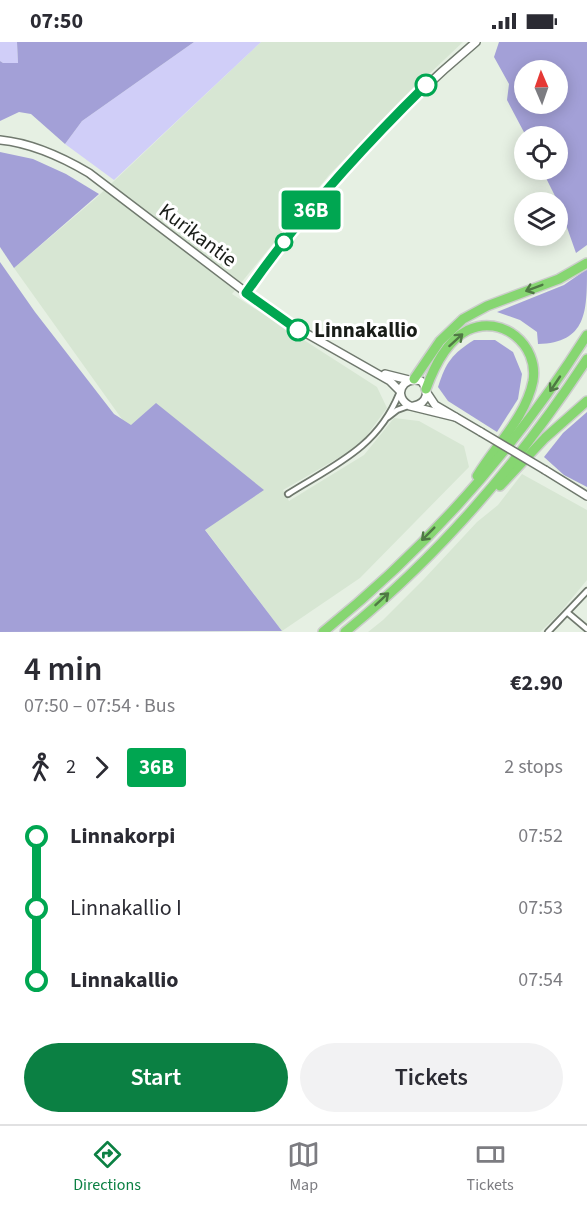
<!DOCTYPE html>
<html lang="en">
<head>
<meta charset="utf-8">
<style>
	:root { --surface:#fff; --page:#f2f2f3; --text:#2b2b33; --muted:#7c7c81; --line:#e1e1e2; --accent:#0b8043 }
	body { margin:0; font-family:"Source Sans 3",sans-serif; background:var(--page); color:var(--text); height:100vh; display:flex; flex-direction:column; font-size:22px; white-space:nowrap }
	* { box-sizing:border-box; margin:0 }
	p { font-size:20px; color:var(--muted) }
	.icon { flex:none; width:33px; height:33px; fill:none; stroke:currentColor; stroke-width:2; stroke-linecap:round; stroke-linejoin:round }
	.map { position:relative; height:590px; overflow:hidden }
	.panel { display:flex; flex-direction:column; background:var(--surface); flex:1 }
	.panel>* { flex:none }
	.badge { padding:0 12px; border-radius:4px; font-size:21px; line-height:39px }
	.needle { width:39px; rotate:358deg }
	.tools { position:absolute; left:514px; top:18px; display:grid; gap:12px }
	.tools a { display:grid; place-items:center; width:54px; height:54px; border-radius:50%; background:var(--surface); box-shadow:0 3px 15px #0003; font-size:30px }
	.map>.badge { position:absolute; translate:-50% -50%; box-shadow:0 0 0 3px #fff }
	.legs { display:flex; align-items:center; gap:9px; height:66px; padding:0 24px; font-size:20px }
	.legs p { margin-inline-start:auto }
	.overview { display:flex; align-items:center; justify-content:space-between; height:102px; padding:0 24px }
	h1 { font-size:33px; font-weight:600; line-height:45px }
	.primary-button { display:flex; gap:12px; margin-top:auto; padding:12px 24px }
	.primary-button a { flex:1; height:69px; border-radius:36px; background:var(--accent); color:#fff; font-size:24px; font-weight:600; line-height:69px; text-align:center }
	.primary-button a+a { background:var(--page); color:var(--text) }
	ul { padding:0 24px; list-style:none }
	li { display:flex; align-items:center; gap:21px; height:72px; font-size:22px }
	li i { display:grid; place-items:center; width:9px; height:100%; margin:0 8px; background:currentColor }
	li i::after { content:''; width:15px; height:15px; margin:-8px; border:4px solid; border-radius:50%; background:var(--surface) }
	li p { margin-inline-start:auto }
	li:first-child i { background:linear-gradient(#0000 50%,currentColor 0) }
	li:last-child i { background:linear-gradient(currentColor 50%,#0000 0) }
	.status { display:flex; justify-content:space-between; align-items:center; height:42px; padding:0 30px; background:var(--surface); direction:ltr }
	.status svg { height:16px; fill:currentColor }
	.tabs { display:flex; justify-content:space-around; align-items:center; height:84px; border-top:2px solid var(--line); background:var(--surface); font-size:16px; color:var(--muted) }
	.tabs a { display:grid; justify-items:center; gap:3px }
	.tabs .current { color:var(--accent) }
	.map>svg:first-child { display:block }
	.built { fill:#d7e6d3 }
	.green { fill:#d0cef8 }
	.forest { fill:#a3a0d7; fill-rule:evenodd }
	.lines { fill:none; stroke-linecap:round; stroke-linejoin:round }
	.street-casing { stroke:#70796e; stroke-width:8 }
	.secondary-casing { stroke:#70796e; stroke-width:10 }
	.highway-casing { stroke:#cccdcc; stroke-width:12 }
	.street { stroke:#fff; stroke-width:4.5 }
	.secondary { stroke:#fff; stroke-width:7 }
	.highway { stroke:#86d671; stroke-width:9 }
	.secondary-bridge-casing { stroke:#70796e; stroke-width:10; stroke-linecap:butt }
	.secondary-bridge { stroke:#fff; stroke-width:7 }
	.oneway { stroke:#4f7944 }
	.line-1-casing { stroke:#fff; stroke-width:14 }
	.line-1 { stroke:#00a651; stroke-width:9 }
	.stop-1-dot { fill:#fff; stroke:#00a651; stroke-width:3 }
	.labels { text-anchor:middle; stroke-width:6; stroke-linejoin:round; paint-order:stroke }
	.street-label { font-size:21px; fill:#181c17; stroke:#fff }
	.stop-label { font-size:21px; font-weight:bold; fill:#181c17; stroke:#fff; text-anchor:start }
</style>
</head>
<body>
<div class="status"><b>07:50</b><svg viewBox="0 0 49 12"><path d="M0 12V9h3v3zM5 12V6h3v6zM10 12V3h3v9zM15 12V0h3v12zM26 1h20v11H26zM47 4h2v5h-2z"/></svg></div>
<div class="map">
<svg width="587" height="590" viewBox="0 0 587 590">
	<rect width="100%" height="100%" fill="#e6f0e3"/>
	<!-- built -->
	<g class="built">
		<path d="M 261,0 L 463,0 L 409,51 L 329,133 L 232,252 L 377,345 L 387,366 L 359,404 L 283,448 L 289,459 L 364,413 L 394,376 L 419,379 L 464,404 L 469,425 L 360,536 L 282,589 L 129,387 L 14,226 L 95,157 Z"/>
		<path d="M 522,432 L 587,468 L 587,538 L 558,573 L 540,590 L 368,590 L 383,578 L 424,537 L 477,480 L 498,463 Z"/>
	</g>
	<!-- green -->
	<g class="green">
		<path d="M 0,0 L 17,0 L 18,21 L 3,21 L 0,19 Z"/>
		<path d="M 194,0 L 261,0 L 114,138 L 65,102 L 82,79 Z"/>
	</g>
	<!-- forest -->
	<g class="forest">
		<path d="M 17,0 L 194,0 L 82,79 L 65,102 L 31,72 L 19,70 L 0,79 L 0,19 L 3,21 L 18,21 Z"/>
		<path d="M 499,0 L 587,0 L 587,203 L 576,211 L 558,160 L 542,128 L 558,128 L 558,94 L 526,94 L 507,58 L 509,42 L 494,15 ZM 525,28 L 558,28 L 558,62 L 525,62 Z"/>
		<path d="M 0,110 L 33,117 L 66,132 L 99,152 L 14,226 L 0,205 Z"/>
		<path d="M 0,220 L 35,270 L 114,372 L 131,383 L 156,361 L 264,448 L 205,488 L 282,589 L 0,590 Z"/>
		<path d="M 587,227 C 587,269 587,301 538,302 L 537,290 L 520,278 L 497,270 L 564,243 Z"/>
		<path d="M 474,298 L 495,298 L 513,310 L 522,332 L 518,357 L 497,390 L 448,359 L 438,345 C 446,320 452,312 474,298 Z"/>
		<path d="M 587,370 L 587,445 L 564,433 L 544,415 L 563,391 Z"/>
	</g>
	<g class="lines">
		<defs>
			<g id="street">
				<path d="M 388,375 L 397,368 L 408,364"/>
				<path d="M 288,452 C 334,423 377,406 399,352"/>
				<path d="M 568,571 L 587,587"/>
				<path d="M 548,590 L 587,549"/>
			</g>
			<g id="secondary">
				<path d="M 0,98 C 31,101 62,115 89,131 L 281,277 L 390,339 L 400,349"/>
				<path d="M 246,251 C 310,160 390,72 476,0"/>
				<path d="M 385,332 L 409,338"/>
				<path d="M 427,351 L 435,363 L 481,390"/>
				<path d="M 414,364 C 428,361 430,348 421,339 C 402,333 392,355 410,364 L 455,375"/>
				<path d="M 545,428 L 587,454"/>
			</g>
			<g id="highway">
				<path d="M 414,337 L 440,299 L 463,277 L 487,264 L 559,237 L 587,221"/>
				<path d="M 426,347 C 434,325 446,299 468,288 C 502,272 539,303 533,339 C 526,375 495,404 477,434"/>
				<path d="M 500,444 L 545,396 L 587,359"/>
				<path d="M 323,590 C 426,507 516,405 587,293"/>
				<path d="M 345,590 C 440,513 520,419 587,317"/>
			</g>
		</defs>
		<!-- street casing -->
		<use href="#street" class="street-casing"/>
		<!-- secondary casing -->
		<use href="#secondary" class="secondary-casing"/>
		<!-- highway casing -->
		<use href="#highway" class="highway-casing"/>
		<!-- street -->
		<use href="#street" class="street"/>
		<!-- secondary -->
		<use href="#secondary" class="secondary"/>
		<!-- highway -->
		<use href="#highway" class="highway"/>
		<defs>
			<path id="secondary-bridge" d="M 481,390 L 545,428"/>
		</defs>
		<!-- secondary-bridge casing -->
		<use href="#secondary-bridge" class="secondary-bridge-casing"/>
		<!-- secondary-bridge -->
		<use href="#secondary-bridge" class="secondary-bridge"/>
	</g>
	<!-- one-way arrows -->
	<defs><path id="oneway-shaft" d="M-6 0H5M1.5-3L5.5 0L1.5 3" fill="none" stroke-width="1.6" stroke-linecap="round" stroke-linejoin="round" transform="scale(1.5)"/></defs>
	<g class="oneway">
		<use href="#oneway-shaft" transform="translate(534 246) rotate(159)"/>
		<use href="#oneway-shaft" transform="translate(456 298) rotate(-42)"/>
		<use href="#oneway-shaft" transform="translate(555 342) rotate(124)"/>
		<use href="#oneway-shaft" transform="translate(428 492) rotate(135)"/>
		<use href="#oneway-shaft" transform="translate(382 557) rotate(-43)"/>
	</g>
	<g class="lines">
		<defs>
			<path id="line-1" d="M 298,288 L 246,251 C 298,176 361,107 426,43"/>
		</defs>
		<!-- line-1 casing -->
		<use href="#line-1" class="line-1-casing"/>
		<!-- line-1 -->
		<use href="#line-1" class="line-1"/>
	</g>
	<!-- markers -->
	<g class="stop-1-dot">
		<circle cx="426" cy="43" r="10"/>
		<circle cx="284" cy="200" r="8"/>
		<circle cx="298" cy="288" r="10"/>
	</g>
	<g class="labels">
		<!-- street labels -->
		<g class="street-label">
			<text transform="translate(198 193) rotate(37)" y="7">Kurikantie</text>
		</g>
		<!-- stop labels -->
		<g class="stop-label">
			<text x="314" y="295">Linnakallio</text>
		</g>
	</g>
</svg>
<div class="tools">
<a><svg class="needle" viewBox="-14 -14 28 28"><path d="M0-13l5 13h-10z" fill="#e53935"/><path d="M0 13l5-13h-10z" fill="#7c7c81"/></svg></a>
<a><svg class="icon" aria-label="locate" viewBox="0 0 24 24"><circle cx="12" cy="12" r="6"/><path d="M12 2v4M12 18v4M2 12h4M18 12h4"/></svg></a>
<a><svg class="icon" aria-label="layers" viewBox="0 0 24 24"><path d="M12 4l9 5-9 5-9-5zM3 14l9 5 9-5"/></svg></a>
</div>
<b class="badge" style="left:311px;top:168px;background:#00a651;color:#fff">36B</b>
</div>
<section class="panel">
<div class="overview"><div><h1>4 min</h1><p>07:50 – 07:54 · Bus</p></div><b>€2.90</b></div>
<div class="legs"><svg class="icon" aria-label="walk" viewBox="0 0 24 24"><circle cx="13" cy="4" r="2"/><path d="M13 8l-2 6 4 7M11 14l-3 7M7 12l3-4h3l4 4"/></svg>2<svg class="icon" aria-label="forward" viewBox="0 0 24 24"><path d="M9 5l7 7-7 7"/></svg><b class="badge" style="background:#00a651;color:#fff">36B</b><p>2 stops</p></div>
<ul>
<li><i style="color:#00a651"></i><b>Linnakorpi</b><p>07:52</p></li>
<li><i style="color:#00a651"></i><span>Linnakallio I</span><p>07:53</p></li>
<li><i style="color:#00a651"></i><b>Linnakallio</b><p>07:54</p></li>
</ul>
<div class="primary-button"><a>Start</a><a>Tickets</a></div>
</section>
<nav class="tabs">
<a class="current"><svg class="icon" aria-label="directions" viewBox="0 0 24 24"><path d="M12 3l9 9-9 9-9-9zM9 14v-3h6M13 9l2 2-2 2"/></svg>Directions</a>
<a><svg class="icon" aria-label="map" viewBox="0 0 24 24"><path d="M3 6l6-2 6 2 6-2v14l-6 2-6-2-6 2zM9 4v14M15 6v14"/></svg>Map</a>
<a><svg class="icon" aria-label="tickets" viewBox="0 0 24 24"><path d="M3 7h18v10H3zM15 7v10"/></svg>Tickets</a>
</nav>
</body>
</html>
